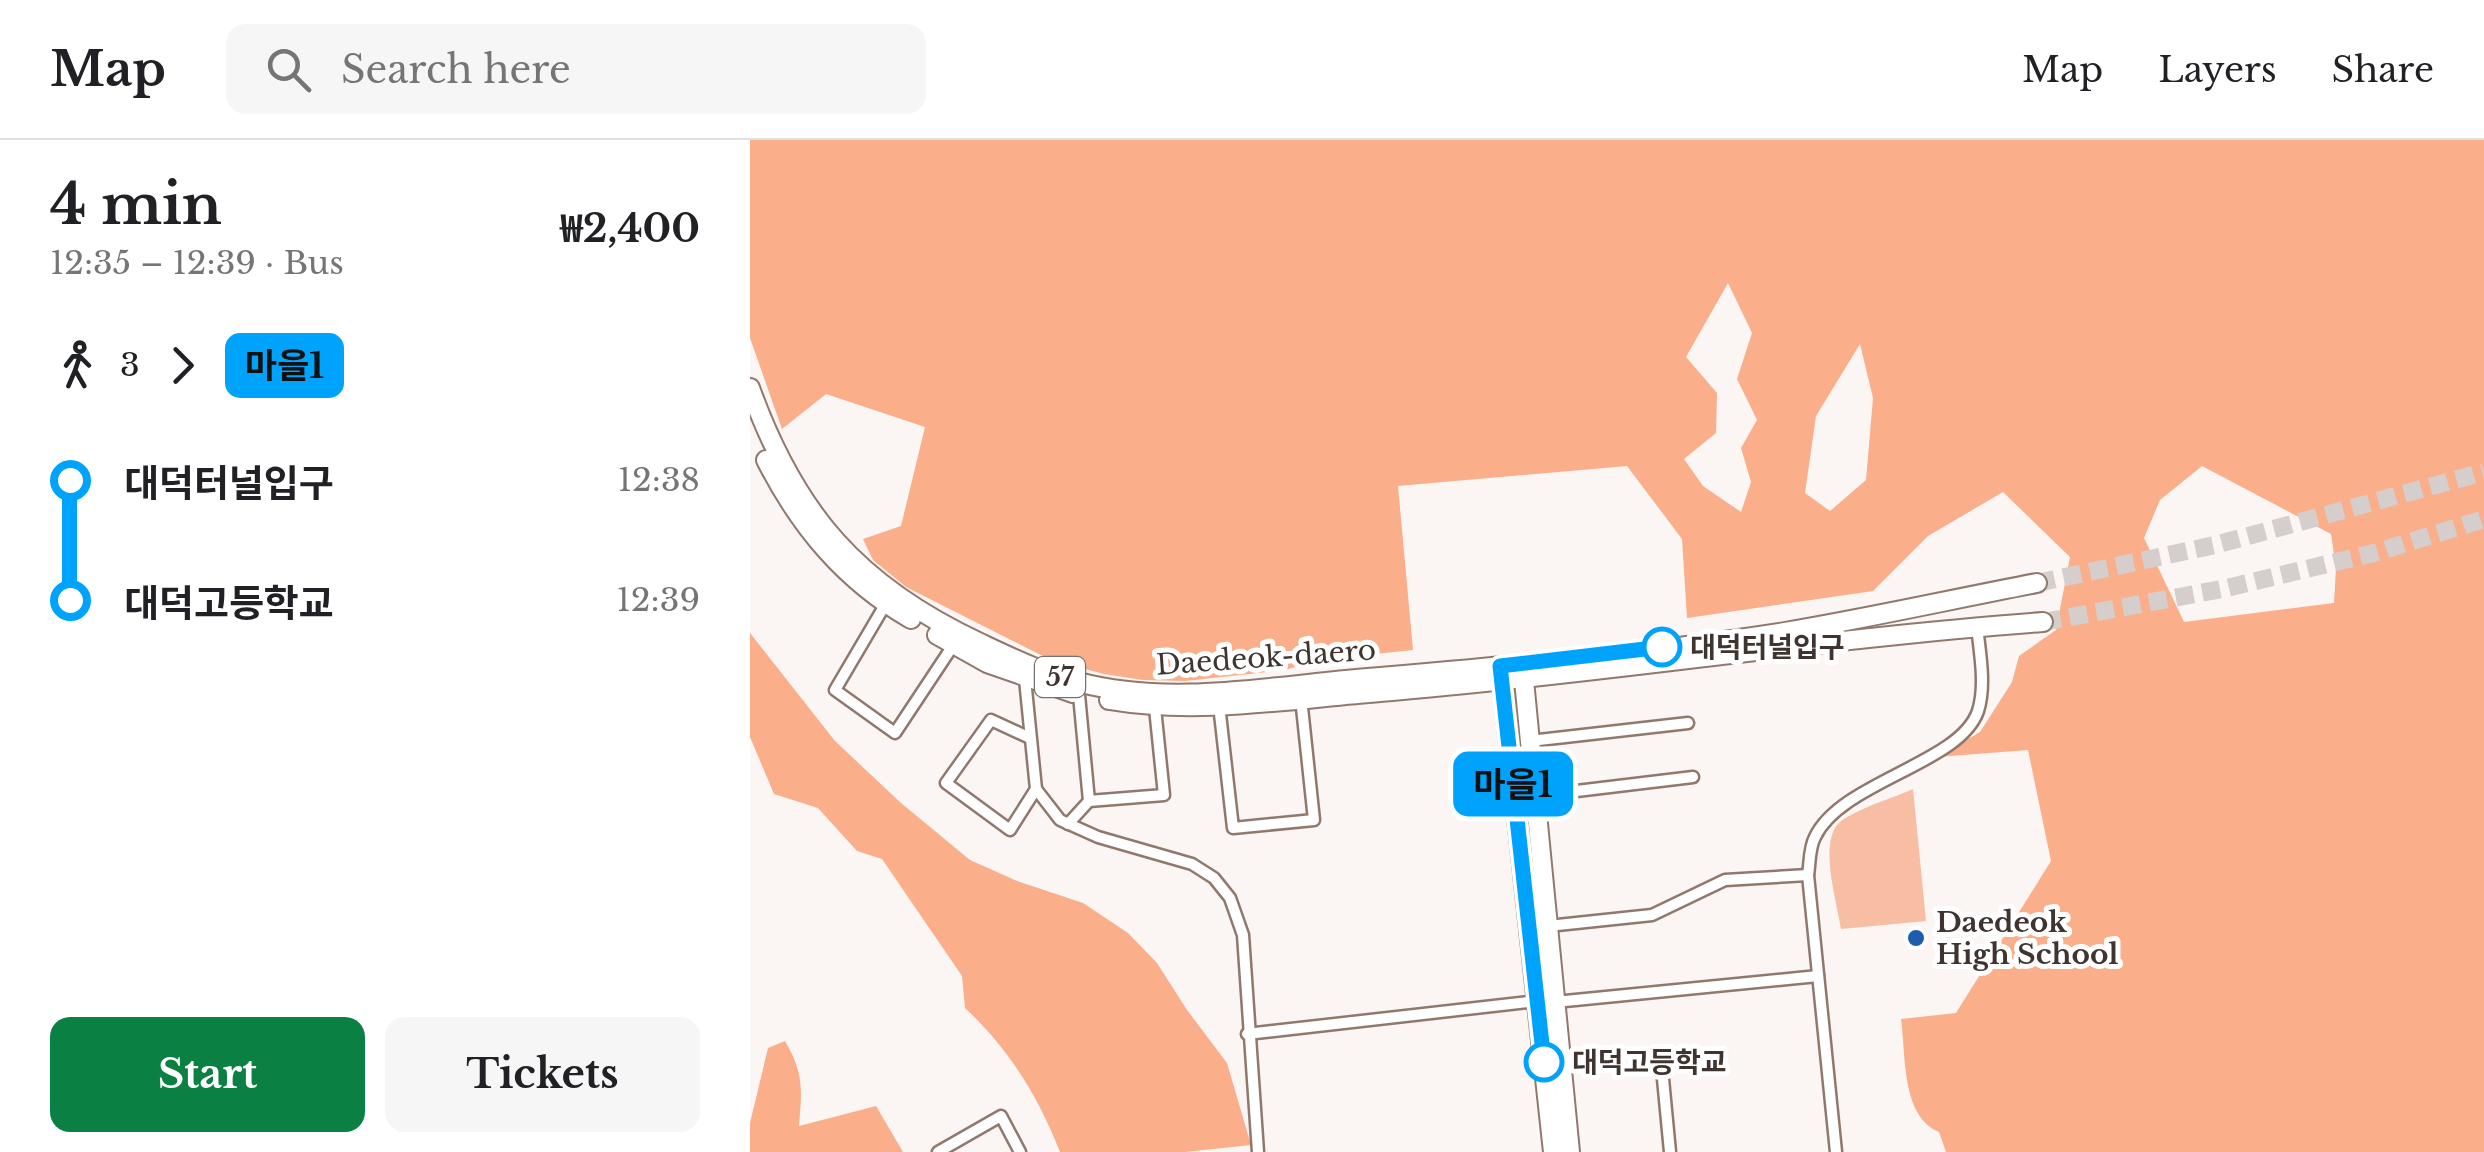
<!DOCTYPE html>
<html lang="en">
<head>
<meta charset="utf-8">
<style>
	:root { --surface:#fff; --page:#f6f6f6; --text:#202124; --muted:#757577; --line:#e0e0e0; --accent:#0b8043 }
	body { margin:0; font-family:"Libre Baskerville","Noto Sans KR",serif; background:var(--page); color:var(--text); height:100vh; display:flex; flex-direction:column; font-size:38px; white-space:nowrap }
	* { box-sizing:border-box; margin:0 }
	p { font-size:32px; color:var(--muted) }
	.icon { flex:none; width:55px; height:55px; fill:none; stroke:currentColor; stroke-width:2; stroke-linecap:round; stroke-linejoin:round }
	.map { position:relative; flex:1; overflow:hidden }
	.side { display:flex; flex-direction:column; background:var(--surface); width:750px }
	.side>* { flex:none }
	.badge { padding:0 20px; border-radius:15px; font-size:35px; line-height:65px }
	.map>.badge { position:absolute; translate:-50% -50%; box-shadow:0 0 0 5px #fff }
	.legs { display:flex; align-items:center; gap:15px; height:110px; padding:0 50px; font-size:32px }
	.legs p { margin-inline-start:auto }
	.head { display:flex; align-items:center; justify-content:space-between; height:170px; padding:0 50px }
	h1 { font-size:55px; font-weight:700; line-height:75px }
	.cta { display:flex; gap:20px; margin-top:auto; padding:20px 50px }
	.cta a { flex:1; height:115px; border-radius:20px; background:var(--accent); color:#fff; font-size:40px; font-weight:700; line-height:115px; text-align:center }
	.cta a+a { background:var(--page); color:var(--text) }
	ul { padding:0 50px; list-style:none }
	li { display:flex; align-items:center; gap:35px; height:120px; font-size:38px }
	li i { display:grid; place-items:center; width:15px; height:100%; margin:0 12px; background:currentColor }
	li i::after { content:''; width:25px; height:25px; margin:-12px; border:8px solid; border-radius:50%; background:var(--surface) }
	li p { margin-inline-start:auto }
	li:first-child i { background:linear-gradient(#0000 50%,currentColor 0) }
	li:last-child i { background:linear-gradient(currentColor 50%,#0000 0) }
	header { display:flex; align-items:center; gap:60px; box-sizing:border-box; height:140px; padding:0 50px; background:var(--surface); border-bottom:2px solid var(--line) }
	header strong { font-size:48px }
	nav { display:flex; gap:55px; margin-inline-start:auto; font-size:35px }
	.search { width:700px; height:90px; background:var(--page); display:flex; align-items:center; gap:25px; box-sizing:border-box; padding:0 35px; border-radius:20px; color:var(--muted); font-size:38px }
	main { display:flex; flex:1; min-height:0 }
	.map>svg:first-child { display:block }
	.green { fill:#f7bea3 }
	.forest { fill:#faae89; fill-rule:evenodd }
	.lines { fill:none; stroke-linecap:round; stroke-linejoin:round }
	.primary-tunnel { stroke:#d5cecc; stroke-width:18; stroke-dasharray:18 9; stroke-linecap:butt }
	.street-casing { stroke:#91786d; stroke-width:15 }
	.primary-casing { stroke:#91786d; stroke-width:22 }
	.street { stroke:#fff; stroke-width:10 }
	.primary { stroke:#fff; stroke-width:18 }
	.line-1-casing { stroke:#fff; stroke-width:22 }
	.line-1 { stroke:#00a3fb; stroke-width:15 }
	.stop-1-dot { fill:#fff; stroke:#00a3fb; stroke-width:5 }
	.poi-dot { fill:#1e5dae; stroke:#fff; stroke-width:4 }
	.labels { text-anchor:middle; stroke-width:10; stroke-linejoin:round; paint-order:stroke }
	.shield { fill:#fff; stroke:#79716d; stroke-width:2.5 }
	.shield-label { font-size:25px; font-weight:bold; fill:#3f342f }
	.stop-label { font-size:28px; font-weight:bold; fill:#3f342f; stroke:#fff; text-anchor:start }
	.street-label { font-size:28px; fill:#3f342f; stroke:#fff }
	.poi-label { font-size:28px; font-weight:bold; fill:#3f342f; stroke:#fff; text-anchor:start }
</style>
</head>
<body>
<header>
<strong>Map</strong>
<div class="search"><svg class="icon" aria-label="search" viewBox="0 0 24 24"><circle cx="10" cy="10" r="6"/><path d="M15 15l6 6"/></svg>Search here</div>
<nav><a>Map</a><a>Layers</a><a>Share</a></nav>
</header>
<main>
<section class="side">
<div class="head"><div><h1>4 min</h1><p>12:35 – 12:39 · Bus</p></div><b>₩2,400</b></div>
<div class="legs"><svg class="icon" aria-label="walk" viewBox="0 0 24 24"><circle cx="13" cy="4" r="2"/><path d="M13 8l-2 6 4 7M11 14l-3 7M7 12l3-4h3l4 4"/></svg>3<svg class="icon" aria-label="forward" viewBox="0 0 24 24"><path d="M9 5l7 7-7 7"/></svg><b class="badge" style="background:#00a3fb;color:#111">마을1</b></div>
<ul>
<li><i style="color:#00a3fb"></i><b>대덕터널입구</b><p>12:38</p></li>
<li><i style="color:#00a3fb"></i><b>대덕고등학교</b><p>12:39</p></li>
</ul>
<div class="cta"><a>Start</a><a>Tickets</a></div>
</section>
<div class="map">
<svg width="1734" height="1012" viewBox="0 0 1734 1012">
	<rect width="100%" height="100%" fill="#fbf5f3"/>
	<!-- green -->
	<path class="green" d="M 1163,649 L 1176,781 L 1091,789 C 1087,761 1068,701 1090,682 C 1106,669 1143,658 1163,649 Z"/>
	<!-- forest -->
	<g class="forest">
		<path d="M 0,0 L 1734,0 L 1734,1012 L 1196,1012 L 1189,992 C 1151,976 1156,914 1151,879 L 1206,873 L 1301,721 L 1278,610 L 1187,617 L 1230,592 L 1262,542 L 1269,516 L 1306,490 L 1320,417 L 1253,352 L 1178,396 L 1123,451 L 937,478 L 932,399 L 877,326 L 648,346 L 663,510 L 568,520 L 535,530 L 435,541 L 393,540 L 354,534 L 301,520 L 156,447 L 123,420 L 113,399 L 151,386 L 175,287 L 76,254 L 32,289 L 0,198 ZM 978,143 L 1002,193 L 987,239 L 1007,280 L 991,308 L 1001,342 L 991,372 L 953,346 L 934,319 L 966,293 L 967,253 L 936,217 ZM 1110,204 L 1123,258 L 1116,340 L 1080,371 L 1055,353 L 1066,276 ZM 1452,326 L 1581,394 L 1586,428 L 1584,463 L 1434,482 L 1394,398 L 1410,360 Z"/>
		<path d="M 0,493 L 85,601 L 151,663 L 220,720 L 267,741 L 333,763 L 378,793 L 407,823 L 437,870 L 477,923 L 501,1005 L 435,1012 L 310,1012 C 288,956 259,909 215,868 L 212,836 L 132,719 L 107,711 L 68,668 L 24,654 L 0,597 Z"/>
		<path d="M 35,901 C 54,933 52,950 49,986 L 126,966 L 153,1012 L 0,1012 L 0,983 L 18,908 Z"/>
	</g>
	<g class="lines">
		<!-- primary-tunnel -->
		<g class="primary-tunnel">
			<path d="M 1287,443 L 1465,405 L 1734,332"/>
			<path d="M 1293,482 L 1472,449 L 1624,413 L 1734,379"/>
		</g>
		<defs>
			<g id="street">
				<path d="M 135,465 L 85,550 L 145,593 L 204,504"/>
				<path d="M 275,539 L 286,649 L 310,680 L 348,697 L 442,724 L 464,738 L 480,758 L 493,795 L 508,1012"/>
				<path d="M 329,555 L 339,661 L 414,655 L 405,568"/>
				<path d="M 469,565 L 483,688 L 564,680 L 551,558"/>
				<path d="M 280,598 L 241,580 L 196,643 L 260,690 L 286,649"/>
				<path d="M 780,601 L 938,583"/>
				<path d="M 785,656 L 943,637"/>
				<path d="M 318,684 L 339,661"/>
				<path d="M 798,786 L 902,775 L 975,740 L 1058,735"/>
				<path d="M 805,862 L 1068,836"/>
				<path d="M 497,894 L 787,861"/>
				<path d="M 911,918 L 920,1012"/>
				<path d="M 188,1012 L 251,976 L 270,1012"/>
				<path d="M 1086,1012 L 1058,735 C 1060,723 1059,708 1065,697 C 1092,641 1210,624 1228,571 C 1236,546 1230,513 1227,487"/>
			</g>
			<g id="primary">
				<path d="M 0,248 C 45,374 108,446 230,503 C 262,518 293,533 328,542 C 418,566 515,547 606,539 C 749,527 893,514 1035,492 C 1119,478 1203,459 1287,443"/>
				<path d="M 16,320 C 50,387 95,441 161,479"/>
				<path d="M 187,495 L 237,523 L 323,553"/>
				<path d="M 751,530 L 803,1012"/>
				<path d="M 773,530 L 820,1012"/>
				<path d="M 359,560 C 448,575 541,559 630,552 C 852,534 1071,498 1293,482"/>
			</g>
		</defs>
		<!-- street casing -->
		<use href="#street" class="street-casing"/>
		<!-- primary casing -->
		<use href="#primary" class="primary-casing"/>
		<!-- street -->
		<use href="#street" class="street"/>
		<!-- primary -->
		<use href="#primary" class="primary"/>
	</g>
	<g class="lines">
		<defs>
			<path id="line-1" d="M 794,922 L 750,526 L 912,507"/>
		</defs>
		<!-- line-1 casing -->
		<use href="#line-1" class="line-1-casing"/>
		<!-- line-1 -->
		<use href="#line-1" class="line-1"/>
	</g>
	<!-- markers -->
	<g class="stop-1-dot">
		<circle cx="912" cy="507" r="18"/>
		<circle cx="794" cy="922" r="18"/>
	</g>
	<circle class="poi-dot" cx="1166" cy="798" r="10"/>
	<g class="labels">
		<!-- shield labels -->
		<rect class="shield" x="285" y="517" width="50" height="40" rx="8"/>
		<g class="shield-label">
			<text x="310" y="546">57</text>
		</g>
		<!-- stop labels -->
		<g class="stop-label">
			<text x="940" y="517">대덕터널입구</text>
			<text x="822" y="932">대덕고등학교</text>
		</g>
		<!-- street labels -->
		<g class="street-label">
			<text transform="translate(516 517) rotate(-4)" y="10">Daedeok-daero</text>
		</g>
		<!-- poi labels -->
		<g class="poi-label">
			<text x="1186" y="792">Daedeok<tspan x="1186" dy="32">High School</tspan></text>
		</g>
	</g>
</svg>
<b class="badge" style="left:763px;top:644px;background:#00a3fb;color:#111">마을1</b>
</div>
</main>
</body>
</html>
